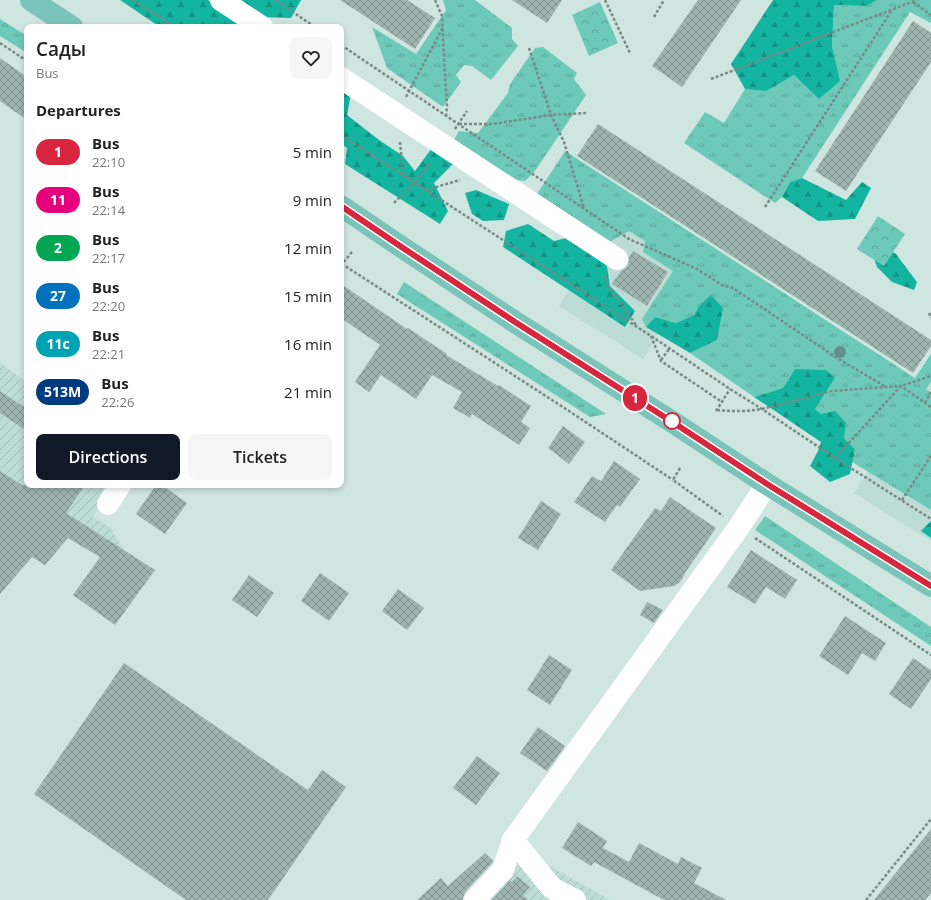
<!DOCTYPE html>
<html lang="en">
<head>
<meta charset="utf-8">
<style>
	:root { --surface:#fff; --page:#f6f6f6; --text:#222; --muted:#767676; --accent:#111827 }
	body { margin:0; font-family:"Open Sans",sans-serif; background:var(--page); color:var(--text); height:100vh; display:flex; flex-direction:column; font-size:15px; white-space:nowrap }
	* { box-sizing:border-box; margin:0 }
	p { font-size:13px; color:var(--muted) }
	.icon { flex:none; width:22px; height:22px; fill:none; stroke:currentColor; stroke-width:2; stroke-linecap:round; stroke-linejoin:round }
	.map { position:relative; flex:1; overflow:hidden }
	.details { position:absolute; left:24px; top:24px; width:320px; height:464px; display:flex; flex-direction:column; background:var(--surface); border-radius:8px; box-shadow:0 2px 6px #0003 }
	.details>* { flex:none }
	.badge { padding:0 8px; border-radius:13px; font-size:14px; line-height:26px }
	.map>.badge { position:absolute; translate:-50% -50%; box-shadow:0 0 0 2px #fff }
	h2 { padding:0 12px; font-size:15px; line-height:36px }
	.round { display:grid; place-items:center; flex:none; width:42px; height:42px; border-radius:8px; background:var(--page) }
	.overview { display:flex; align-items:center; justify-content:space-between; height:68px; padding:0 12px }
	h1 { font-size:19px; font-weight:600; line-height:30px }
	.primary-button { display:flex; gap:8px; margin-top:auto; padding:8px 12px }
	.primary-button a { flex:1; height:46px; border-radius:8px; background:var(--accent); color:#fff; font-size:16px; font-weight:600; line-height:46px; text-align:center }
	.primary-button a+a { background:var(--page); color:var(--text) }
	ul { padding:0; list-style:none }
	li { display:flex; align-items:center; gap:12px; height:48px; padding:0 12px }
	li div { flex:1 }
	li b { display:block; font-size:15px }
	li em { font-style:normal }
	li .badge { min-width:44px; font-weight:700; text-align:center }
	.map>svg:first-child { display:block }
	.built { fill:#bddcd5 }
	.industrial { fill:url(#industrial-furrows) }
	.grass { fill:url(#grass-tufts) }
	.forest { fill:url(#forest-firs) }
	.park { fill:url(#park-crowns) }
	.building { fill:url(#building-cross-hatch) }
	.lines { fill:none; stroke-linecap:round; stroke-linejoin:round }
	.path { stroke:#7a8986; stroke-width:2.5; stroke-dasharray:3 2; stroke-linecap:butt }
	.minor { stroke:#fff; stroke-width:22 }
	.major { stroke:#7ac4ba; stroke-width:22 }
	.tree { fill:#649089 }
	.line-casing { stroke:#fff; stroke-width:9 }
	.line { stroke:#d7263d; stroke-width:6 }
	.stop-dot { fill:#fff; stroke:#d7263d; stroke-width:2 }
</style>
</head>
<body>
<div class="map">
<svg width="931" height="900" viewBox="0 0 931 900">
	<defs>
		<pattern id="industrial-furrows" width="10" height="10" patternUnits="userSpaceOnUse"><rect width="10" height="10" fill="#bddcd5"/><path d="M-1 1l2-2M0 10L10 0M9 11l2-2" fill="none" stroke="#a2bdb7"/></pattern>
		<pattern id="grass-tufts" width="24" height="20" patternUnits="userSpaceOnUse"><rect width="24" height="20" fill="#6dcab9"/><path d="M3 7l-1-3M5 7V3M7 7l1-3M15 17l-1-3M17 17v-4M19 17l1-3" fill="none" stroke="#5aa597"/></pattern>
		<pattern id="forest-firs" width="22" height="20" patternUnits="userSpaceOnUse"><rect width="22" height="20" fill="#13b5a1"/><path d="M5 1l3.5 6h-7zM16 11l3.5 6h-7z" fill="#129484"/></pattern>
		<pattern id="park-crowns" width="20" height="18" patternUnits="userSpaceOnUse"><rect width="20" height="18" fill="#6dcab9"/><path d="M2 6a3 3 0 1 1 6 0M12 15a3 3 0 1 1 6 0" fill="none" stroke="#5aa597"/></pattern>
		<pattern id="building-cross-hatch" width="8" height="8" patternUnits="userSpaceOnUse"><rect width="8" height="8" fill="#9eb4af"/><path d="M0 0l8 8M0 8l8-8" fill="none" stroke="#81938f"/></pattern>
	</defs>
	<rect width="100%" height="100%" fill="#cfe5e0"/>
	<!-- built -->
	<g class="built">
		<path d="M 619,210 L 704,263 L 643,359 L 559,306 Z"/>
		<path d="M 931,373 L 931,541 L 854,493 Z"/>
	</g>
	<!-- industrial -->
	<g class="industrial">
		<path d="M 0,362 L 27,383 L 27,485 L 115,485 L 93,517 L 111,528 L 123,549 L 112,564 L 18,506 L 0,523 Z"/>
		<path d="M 523,851 L 610,900 L 481,900 Z"/>
	</g>
	<!-- grass -->
	<g class="grass">
		<path d="M 443,0 L 475,0 L 512,28 L 512,39 L 518,46 L 491,80 L 472,66 L 464,65 L 456,75 L 461,82 L 443,107 L 387,68 L 372,27 L 416,54 L 446,10 Z"/>
		<path d="M 877,0 L 931,0 L 931,23 L 910,12 L 802,178 L 790,182 L 782,197 L 775,203 L 684,143 L 705,112 L 724,123 L 745,89 L 766,90 L 794,75 L 819,98 L 839,81 L 832,46 L 834,5 L 867,6 Z"/>
		<path d="M 0,19 L 27,36 L 27,53 L 0,36 Z"/>
		<path d="M 543,47 L 577,73 L 574,79 L 586,95 L 535,171 L 525,181 L 509,179 L 454,140 L 459,131 L 478,133 L 508,93 L 510,84 L 535,48 Z"/>
		<path d="M 565,151 L 915,378 L 931,354 L 931,382 L 926,389 L 931,393 L 931,510 L 852,462 L 855,449 L 821,414 L 815,409 L 835,378 L 795,369 L 783,388 L 754,397 L 690,353 L 717,340 L 699,306 L 694,315 L 676,323 L 655,317 L 646,327 L 642,319 L 673,271 L 643,252 L 645,241 L 629,231 L 608,243 L 537,194 Z"/>
		<path d="M 404,282 L 606,414 L 590,417 L 397,294 Z"/>
		<path d="M 765,516 L 931,627 L 931,646 L 755,530 Z"/>
	</g>
	<!-- forest -->
	<g class="forest">
		<path d="M 120,0 L 208,0 L 249,27 L 160,27 Z"/>
		<path d="M 237,0 L 301,0 L 291,18 L 258,17 Z"/>
		<path d="M 773,0 L 877,0 L 867,6 L 834,5 L 832,46 L 840,81 L 819,99 L 794,75 L 766,91 L 745,89 L 731,64 Z"/>
		<path d="M 341,88 L 351,94 L 347,115 L 379,140 L 403,156 L 415,171 L 426,156 L 432,148 L 453,164 L 434,183 L 448,211 L 440,224 L 345,164 L 347,148 L 341,143 Z"/>
		<path d="M 802,178 L 846,200 L 862,182 L 871,188 L 855,219 L 818,221 L 782,197 L 790,182 Z"/>
		<path d="M 476,190 L 509,204 L 504,220 L 483,221 L 472,214 L 465,193 Z"/>
		<path d="M 528,224 L 554,241 L 570,237 L 606,260 L 610,286 L 635,311 L 625,327 L 503,247 L 506,231 Z"/>
		<path d="M 880,244 L 896,254 L 917,282 L 914,290 L 892,282 L 877,267 L 870,247 Z"/>
		<path d="M 711,295 L 723,308 L 717,340 L 690,353 L 646,327 L 655,317 L 676,323 L 694,315 L 699,306 Z"/>
		<path d="M 795,369 L 826,370 L 835,378 L 815,409 L 821,414 L 835,411 L 846,423 L 844,438 L 855,449 L 850,474 L 830,482 L 810,466 L 818,451 L 821,442 L 754,397 L 783,388 Z"/>
		<path d="M 931,521 L 931,538 L 921,531 Z"/>
	</g>
	<!-- park -->
	<g class="park">
		<path d="M 600,2 L 618,43 L 589,56 L 572,15 Z"/>
		<path d="M 878,216 L 905,234 L 884,266 L 857,249 Z"/>
	</g>
	<!-- building -->
	<g class="building">
		<path d="M 340,0 L 407,0 L 435,18 L 415,49 Z"/>
		<path d="M 512,0 L 562,0 L 547,23 Z"/>
		<path d="M 698,0 L 741,0 L 682,87 L 652,66 Z"/>
		<path d="M 913,21 L 931,33 L 931,62 L 846,191 L 815,171 Z"/>
		<path d="M 0,58 L 27,77 L 27,120 L 0,101 Z"/>
		<path d="M 598,124 L 931,340 L 931,346 L 913,373 L 577,156 Z"/>
		<path d="M 633,251 L 668,272 L 647,306 L 612,284 L 621,271 L 623,270 L 628,266 L 629,260 L 629,257 Z"/>
		<path d="M 341,284 L 407,329 L 408,328 L 447,354 L 446,355 L 498,386 L 499,385 L 531,406 L 521,422 L 530,428 L 519,445 L 472,414 L 470,418 L 453,408 L 462,392 L 432,375 L 416,399 L 381,375 L 369,392 L 355,382 L 380,345 L 341,318 Z"/>
		<path d="M 0,391 L 27,409 L 27,431 L 0,413 Z"/>
		<path d="M 563,426 L 585,442 L 569,464 L 548,448 Z"/>
		<path d="M 614,461 L 640,479 L 620,507 L 617,505 L 605,522 L 574,502 L 592,476 L 601,481 Z"/>
		<path d="M 0,471 L 22,485 L 85,485 L 66,513 L 155,570 L 115,625 L 73,595 L 100,557 L 68,538 L 45,565 L 32,557 L 0,594 Z"/>
		<path d="M 156,485 L 162,485 L 187,503 L 165,534 L 136,514 Z"/>
		<path d="M 670,497 L 716,528 L 685,573 L 682,579 L 679,583 L 674,586 L 640,591 L 611,570 L 655,508 L 661,511 Z"/>
		<path d="M 541,501 L 561,514 L 538,550 L 518,538 Z"/>
		<path d="M 751,550 L 797,580 L 785,599 L 766,587 L 755,604 L 727,587 Z"/>
		<path d="M 320,573 L 349,593 L 329,621 L 301,601 Z"/>
		<path d="M 249,575 L 274,593 L 257,617 L 232,600 Z"/>
		<path d="M 398,589 L 424,608 L 407,630 L 382,611 Z"/>
		<path d="M 647,602 L 663,610 L 654,623 L 640,615 Z"/>
		<path d="M 845,616 L 886,643 L 875,661 L 862,653 L 848,675 L 819,656 Z"/>
		<path d="M 549,655 L 572,670 L 550,705 L 527,690 Z"/>
		<path d="M 913,658 L 931,670 L 931,679 L 911,709 L 889,694 Z"/>
		<path d="M 124,663 L 308,790 L 322,770 L 346,787 L 268,900 L 186,900 L 34,794 Z"/>
		<path d="M 538,727 L 565,746 L 547,771 L 520,753 Z"/>
		<path d="M 477,756 L 500,773 L 476,805 L 453,788 Z"/>
		<path d="M 578,822 L 607,841 L 603,848 L 629,862 L 639,843 L 678,864 L 681,857 L 702,868 L 694,883 L 726,900 L 664,900 L 594,862 L 591,866 L 562,848 Z"/>
		<path d="M 931,829 L 931,893 L 925,900 L 874,900 Z"/>
		<path d="M 485,853 L 493,861 L 492,863 L 466,891 L 463,897 L 463,900 L 417,900 L 441,878 L 448,886 Z"/>
		<path d="M 517,876 L 530,887 L 523,895 L 528,900 L 492,900 L 510,881 L 512,882 Z"/>
	</g>
	<g class="lines">
		<!-- path -->
		<g class="path">
			<path d="M 133,0 L 175,27"/>
			<path d="M 275,0 L 315,27"/>
			<path d="M 435,0 L 442,16 L 444,59 L 447,106 L 446,116"/>
			<path d="M 605,0 L 630,53"/>
			<path d="M 913,2 L 931,15"/>
			<path d="M 654,17 L 664,0"/>
			<path d="M 0,43 L 27,61"/>
			<path d="M 341,45 L 629,239 L 697,269 L 722,285 L 733,288 L 837,358 L 886,387"/>
			<path d="M 529,48 L 551,115 L 564,142 L 584,208"/>
			<path d="M 711,79 L 917,0"/>
			<path d="M 406,97 L 443,27"/>
			<path d="M 459,124 L 493,124 L 551,115 L 586,113"/>
			<path d="M 455,129 L 467,111"/>
			<path d="M 341,135 L 651,336 L 730,389 L 762,409 L 835,458 L 931,519"/>
			<path d="M 400,142 L 403,175"/>
			<path d="M 426,190 L 460,180"/>
			<path d="M 394,203 L 414,183 L 431,162"/>
			<path d="M 765,207 L 892,10"/>
			<path d="M 352,252 L 342,264 L 569,411 L 673,480"/>
			<path d="M 605,276 L 608,286 L 636,325"/>
			<path d="M 929,313 L 931,318"/>
			<path d="M 651,336 L 661,361 L 722,402"/>
			<path d="M 661,360 L 670,348"/>
			<path d="M 925,403 L 931,392"/>
			<path d="M 717,410 L 730,411 L 746,411 L 762,409 L 832,391 L 901,386 L 931,407"/>
			<path d="M 716,411 L 730,389"/>
			<path d="M 835,458 L 901,386 L 931,376"/>
			<path d="M 680,468 L 673,480 L 723,516"/>
			<path d="M 902,500 L 931,456"/>
			<path d="M 755,538 L 931,655"/>
			<path d="M 866,900 L 931,819"/>
		</g>
		<!-- minor -->
		<g class="minor">
			<path d="M 221,0 L 262,27"/>
			<path d="M 341,78 L 617,259"/>
			<path d="M 108,504 L 120,485"/>
			<path d="M 513,840 L 552,888 L 575,900"/>
			<path d="M 475,900 L 503,870 L 513,840 L 739,527 L 767,484"/>
		</g>
		<!-- major -->
		<g class="major">
			<path d="M 31,0 L 72,27"/>
			<path d="M 341,206 L 400,246 L 515,322 L 674,423 L 767,484 L 931,586"/>
		</g>
	</g>
	<!-- trees -->
	<circle class="tree" cx="840" cy="352" r="6"/>
	<g class="lines">
		<defs>
			<path id="line" d="M 341,206 L 400,246 L 515,322 L 674,423 L 767,484 L 931,586"/>
		</defs>
		<!-- line casing -->
		<use href="#line" class="line-casing"/>
		<!-- line -->
		<use href="#line" class="line"/>
	</g>
	<!-- markers -->
	<circle class="stop-dot" cx="672" cy="421" r="8"/>
</svg>
<b class="badge" style="left:635px;top:398px;background:#d7263d;color:#fff">1</b>
<section class="details">
<div class="overview"><div><h1>Сады</h1><p>Bus</p></div><a class="round"><svg class="icon" aria-label="heart" viewBox="0 0 24 24"><path d="M12 20l-8-8c-3-5 5-10 8-4 3-6 11-1 8 4z"/></svg></a></div>
<h2>Departures</h2>
<ul>
<li><span class="badge" style="background:#d7263d;color:#fff">1</span><div><b>Bus</b><p>22:10</p></div><em>5 min</em></li>
<li><span class="badge" style="background:#e6007e;color:#fff">11</span><div><b>Bus</b><p>22:14</p></div><em>9 min</em></li>
<li><span class="badge" style="background:#00a651;color:#fff">2</span><div><b>Bus</b><p>22:17</p></div><em>12 min</em></li>
<li><span class="badge" style="background:#0072bc;color:#fff">27</span><div><b>Bus</b><p>22:20</p></div><em>15 min</em></li>
<li><span class="badge" style="background:#00a3b4;color:#fff">11с</span><div><b>Bus</b><p>22:21</p></div><em>16 min</em></li>
<li><span class="badge" style="background:#003b80;color:#fff">513М</span><div><b>Bus</b><p>22:26</p></div><em>21 min</em></li>
</ul>
<div class="primary-button"><a>Directions</a><a>Tickets</a></div>
</section>
</div>
</body>
</html>
